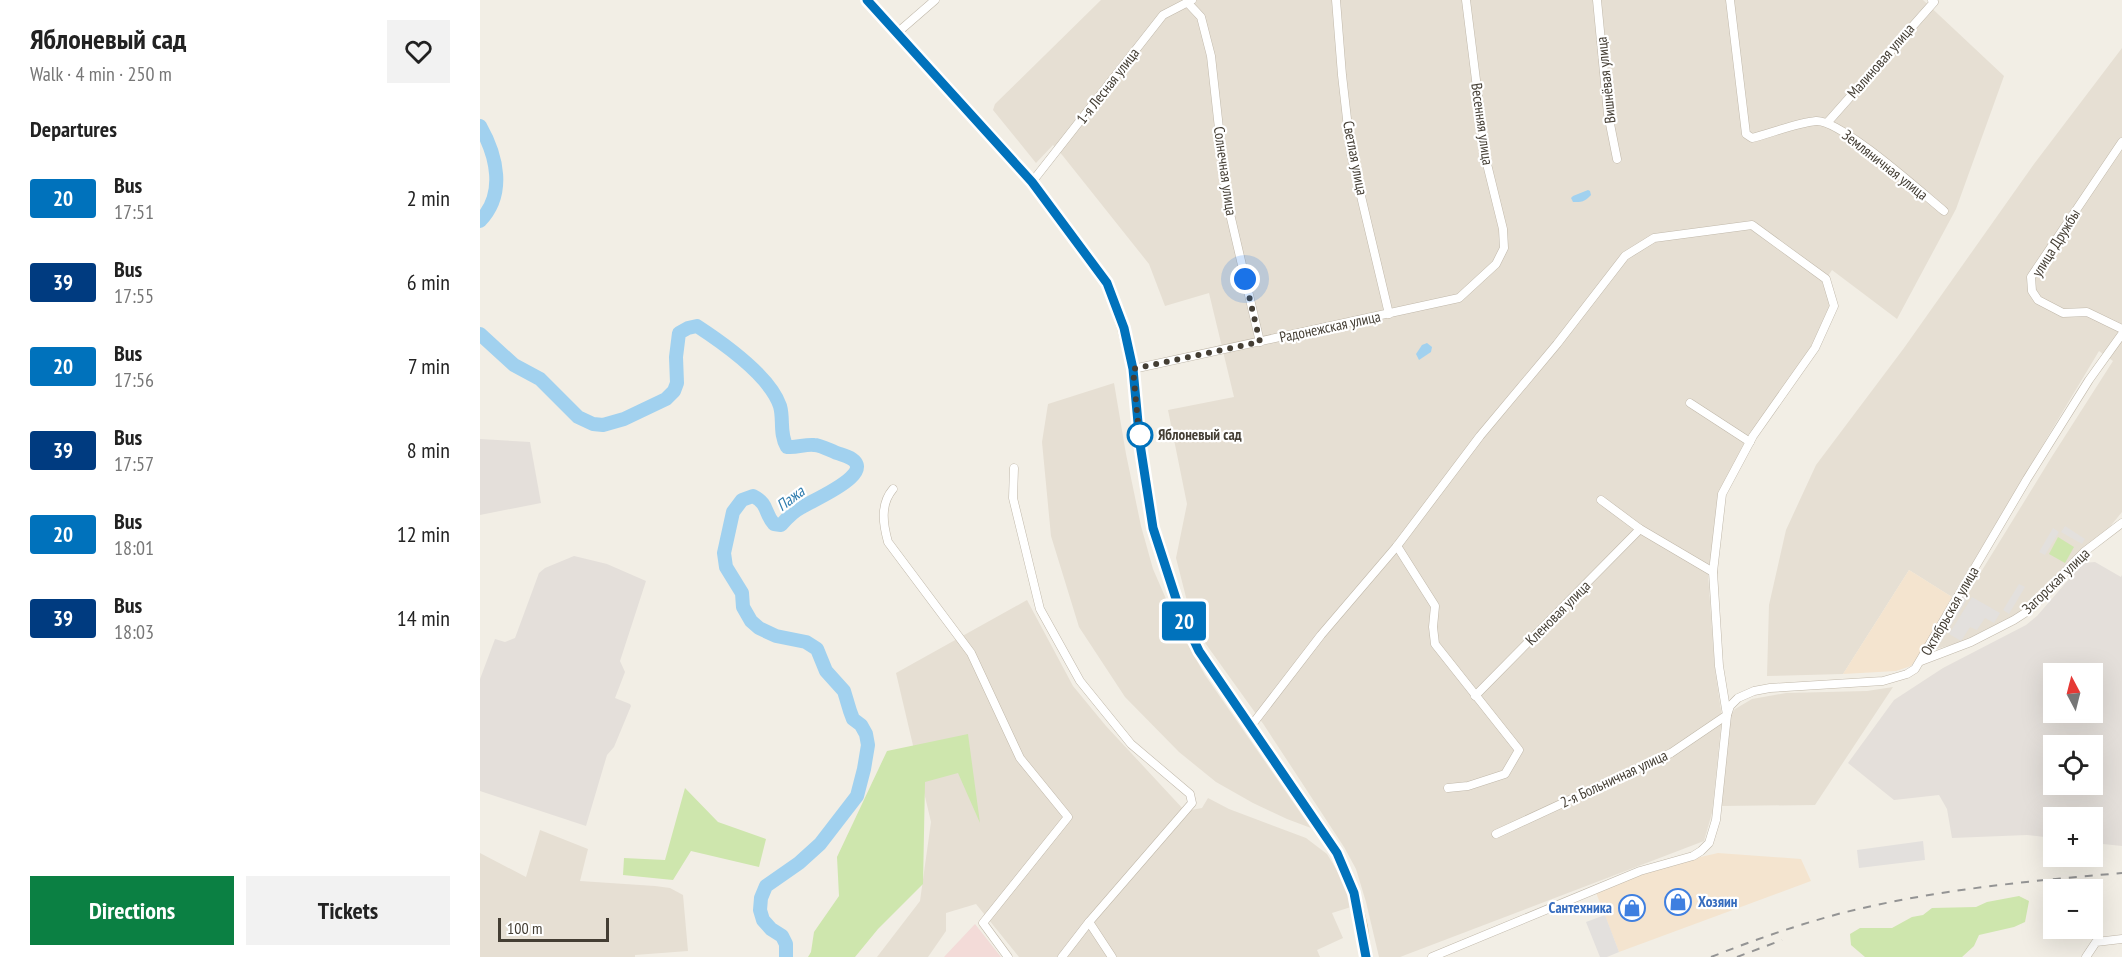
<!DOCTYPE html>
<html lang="en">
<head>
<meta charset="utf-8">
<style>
	:root { --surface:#fff; --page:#f2f2f2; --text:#222; --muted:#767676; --accent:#0b8043 }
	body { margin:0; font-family:"PT Sans Narrow",sans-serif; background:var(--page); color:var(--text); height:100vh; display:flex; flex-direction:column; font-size:22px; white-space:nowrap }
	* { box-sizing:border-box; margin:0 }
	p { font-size:20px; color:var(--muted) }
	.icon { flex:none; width:33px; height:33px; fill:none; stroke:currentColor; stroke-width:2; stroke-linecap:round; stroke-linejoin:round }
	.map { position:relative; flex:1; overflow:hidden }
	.sheet { display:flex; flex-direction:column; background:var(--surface); width:480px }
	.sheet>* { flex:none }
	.badge { padding:0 12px; border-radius:4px; font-size:21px; line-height:39px }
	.needle { width:39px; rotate:353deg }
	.buttons { position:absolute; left:1563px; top:663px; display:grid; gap:12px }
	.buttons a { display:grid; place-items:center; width:60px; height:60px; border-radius:0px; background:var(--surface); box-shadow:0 6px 24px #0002; font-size:30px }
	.scale { position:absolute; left:18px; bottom:15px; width:111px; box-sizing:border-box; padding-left:6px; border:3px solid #443e34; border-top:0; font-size:16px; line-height:21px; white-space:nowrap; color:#443e34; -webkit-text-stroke:4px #fff; paint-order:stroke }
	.you { position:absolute; width:30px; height:30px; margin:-15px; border:4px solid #fff; border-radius:50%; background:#1a73e8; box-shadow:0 0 0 9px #1a73e833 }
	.map>.badge { position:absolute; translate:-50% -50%; box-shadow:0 0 0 3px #fff }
	h2 { padding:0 30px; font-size:22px; line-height:54px }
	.round { display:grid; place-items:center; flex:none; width:63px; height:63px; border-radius:0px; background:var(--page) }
	.overview { display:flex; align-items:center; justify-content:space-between; height:102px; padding:0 30px }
	h1 { font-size:28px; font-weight:600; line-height:45px }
	.button { display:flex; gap:12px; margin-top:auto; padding:12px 30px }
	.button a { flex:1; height:69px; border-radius:0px; background:var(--accent); color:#fff; font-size:24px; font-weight:600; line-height:69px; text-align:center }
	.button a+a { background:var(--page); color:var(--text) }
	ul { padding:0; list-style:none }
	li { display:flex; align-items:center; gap:18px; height:84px; padding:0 30px }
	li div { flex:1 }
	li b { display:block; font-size:22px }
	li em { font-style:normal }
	li .badge { min-width:66px; font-weight:700; text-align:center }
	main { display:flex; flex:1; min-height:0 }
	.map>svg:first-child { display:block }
	.residential { fill:#e6dfd3 }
	.commercial { fill:#f4e4cf }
	.industrial { fill:#e4dfda; fill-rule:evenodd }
	.medical { fill:#f3dbd8 }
	.green { fill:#cee6ad }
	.parking { fill:#e3e0dd }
	.water { fill:#a1d1ef }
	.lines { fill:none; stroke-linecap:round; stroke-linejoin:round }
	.river { stroke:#a1d1ef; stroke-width:14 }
	.street-casing { stroke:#c0b8aa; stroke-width:9 }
	.secondary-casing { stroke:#d2c095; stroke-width:12 }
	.street { stroke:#fff; stroke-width:8 }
	.secondary { stroke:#feeec3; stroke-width:10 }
	.rail { stroke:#949494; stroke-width:2; stroke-dasharray:8 8; stroke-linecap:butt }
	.line-casing { stroke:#fff; stroke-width:14 }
	.line { stroke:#0072bc; stroke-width:9 }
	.walk { stroke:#443e34; stroke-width:6; stroke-dasharray:0 10.8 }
	.stop-dot { fill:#fff; stroke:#0072bc; stroke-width:3 }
	.labels { text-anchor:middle; stroke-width:4.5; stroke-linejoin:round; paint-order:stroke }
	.street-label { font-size:15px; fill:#443e34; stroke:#fff }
	.stop-label { font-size:15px; font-weight:bold; fill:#443e34; stroke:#fff; text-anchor:start }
	.shop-label { font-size:15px; font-weight:bold; fill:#366cbe; stroke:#fff; text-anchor:start }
	.water-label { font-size:16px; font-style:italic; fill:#2f7cae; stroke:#fff }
</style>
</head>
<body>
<main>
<section class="sheet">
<div class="overview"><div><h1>Яблоневый сад</h1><p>Walk · 4 min · 250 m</p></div><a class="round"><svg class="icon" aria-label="heart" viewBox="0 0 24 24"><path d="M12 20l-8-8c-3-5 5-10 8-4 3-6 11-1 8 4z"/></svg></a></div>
<h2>Departures</h2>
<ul>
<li><span class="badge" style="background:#0072bc;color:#fff">20</span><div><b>Bus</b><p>17:51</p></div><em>2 min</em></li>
<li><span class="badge" style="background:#003b80;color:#fff">39</span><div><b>Bus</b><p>17:55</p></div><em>6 min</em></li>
<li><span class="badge" style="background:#0072bc;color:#fff">20</span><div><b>Bus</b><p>17:56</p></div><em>7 min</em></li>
<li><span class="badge" style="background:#003b80;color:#fff">39</span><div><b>Bus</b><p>17:57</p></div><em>8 min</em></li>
<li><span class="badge" style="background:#0072bc;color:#fff">20</span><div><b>Bus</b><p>18:01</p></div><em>12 min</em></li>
<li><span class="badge" style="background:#003b80;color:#fff">39</span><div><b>Bus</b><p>18:03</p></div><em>14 min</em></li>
</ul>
<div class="button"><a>Directions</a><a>Tickets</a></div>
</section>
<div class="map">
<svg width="1642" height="957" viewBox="0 0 1642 957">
	<rect width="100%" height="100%" fill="#f2eee5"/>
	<!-- residential -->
	<g class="residential">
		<path d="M 621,0 L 1443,0 L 1524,76 L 1476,209 L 1417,319 L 1352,270 L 1346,279 L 1354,306 L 1335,348 L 1273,436 L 1242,494 L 1228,574 L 1235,670 L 1242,717 L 1232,813 L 1224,841 L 920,957 L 899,957 L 886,902 L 876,869 L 864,847 L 784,725 L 723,640 L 709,609 L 696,558 L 707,504 L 688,410 L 754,397 L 729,293 L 685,306 L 669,264 L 583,156 L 573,145 L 556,163 L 513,110 L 515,104 Z"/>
		<path d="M 1642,48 L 1642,512 L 1628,529 L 1601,551 L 1546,608 L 1525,621 L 1485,641 L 1453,650 L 1571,458 L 1633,361 L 1619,351 L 1472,597 L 1429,570 L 1363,674 L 1287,676 L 1289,605 L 1306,530 L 1336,465 L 1424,348 L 1554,164 Z"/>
		<path d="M 634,383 L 646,454 L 661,526 L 673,569 L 700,631 L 725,675 L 831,828 L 807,819 L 773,803 L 736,782 L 699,752 L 645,697 L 599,627 L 571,536 L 562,442 L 568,404 Z"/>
		<path d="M 547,600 L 593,686 L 626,726 L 705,811 L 722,808 L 728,798 L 749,809 L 826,838 L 847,854 L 864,882 L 871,907 L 852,913 L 863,938 L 837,950 L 840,957 L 539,957 L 496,904 L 466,913 L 466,931 L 448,957 L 397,957 L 440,901 L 451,822 L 416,673 Z"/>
		<path d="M 1413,687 L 1335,805 L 1241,806 L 1250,716 L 1255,709 L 1272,699 L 1306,693 L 1387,691 Z"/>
		<path d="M 60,830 L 108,849 L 100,881 L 175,886 L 190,888 L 203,895 L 208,951 L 155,955 L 155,957 L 0,957 L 0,853 L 46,877 Z"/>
	</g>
	<!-- commercial -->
	<g class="commercial">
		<path d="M 1429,570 L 1472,597 L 1437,659 L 1431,666 L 1416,671 L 1363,674 Z"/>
		<path d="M 1238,853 L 1321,859 L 1331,881 L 1139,952 L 1115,890 L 1160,871 Z"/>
	</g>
	<!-- industrial -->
	<g class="industrial">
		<path d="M 0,439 L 50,442 L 61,503 L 0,515 Z"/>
		<path d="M 94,556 L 127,564 L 166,581 L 140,661 L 145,672 L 135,698 L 150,704 L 151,706 L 134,747 L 127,755 L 106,826 L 0,791 L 0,679 L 15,639 L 25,642 L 35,638 L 59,573 L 65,568 Z"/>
		<path d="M 1615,562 L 1641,577 L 1642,575 L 1642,846 L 1613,843 L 1612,818 L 1574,818 L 1573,838 L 1547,835 L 1472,838 L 1467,809 L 1459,795 L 1414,800 L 1368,763 L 1414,700 L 1463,668 L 1546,625 L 1557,616 L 1603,563 ZM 1574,674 L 1612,674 L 1612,712 L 1574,712 ZM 1574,746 L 1612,746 L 1612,784 L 1574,784 Z"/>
	</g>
	<!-- medical -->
	<path class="medical" d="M 495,924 L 521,957 L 464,957 Z"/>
	<!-- green -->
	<g class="green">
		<path d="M 1578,537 L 1594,547 L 1585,563 L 1569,554 Z"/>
		<path d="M 488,734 L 500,823 L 478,773 L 445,782 L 443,884 L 398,929 L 375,957 L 328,957 L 331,952 L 334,932 L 359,896 L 357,857 L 407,751 Z"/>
		<path d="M 205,788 L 238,822 L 286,839 L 279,867 L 211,851 L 193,880 L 143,875 L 144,858 L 185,860 Z"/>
		<path d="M 1539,896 L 1549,901 L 1545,922 L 1534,927 L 1499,935 L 1494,946 L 1482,957 L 1385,957 L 1371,945 L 1370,934 L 1380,928 L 1412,928 L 1432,917 L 1443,915 L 1452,908 L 1496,907 L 1507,902 Z"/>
	</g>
	<!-- parking -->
	<g class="parking">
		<path d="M 1585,526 L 1605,539 L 1602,544 L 1581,532 Z"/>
		<path d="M 1573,528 L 1579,532 L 1565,555 L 1559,552 Z"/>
		<path d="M 1539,584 L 1545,587 L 1529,614 L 1523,610 Z"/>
		<path d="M 1483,593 L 1489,596 L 1461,642 L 1455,639 Z"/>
		<path d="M 1492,597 L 1520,613 L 1514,623 L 1505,618 L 1497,630 L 1490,627 L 1481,641 L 1469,634 Z"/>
		<path d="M 1443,841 L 1445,860 L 1379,868 L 1377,850 Z"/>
		<path d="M 1125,915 L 1139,952 L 1127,957 L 1120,957 L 1106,922 Z"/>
	</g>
	<!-- water -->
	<g class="water">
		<path d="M 1108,190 L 1110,191 L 1111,195 C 1105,202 1101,202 1093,202 L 1091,198 L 1093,196 Z"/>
		<path d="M 947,343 L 952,347 L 951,352 L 939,360 L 936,354 L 942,345 Z"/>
	</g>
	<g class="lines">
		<!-- river -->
		<g class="river">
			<path d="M 0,126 C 17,156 26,194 0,221"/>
			<path d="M 0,334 L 34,365 L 60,379 L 98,417 L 113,424 L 123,425 L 144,419 L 186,399 L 194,391 L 197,383 L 196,357 L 199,333 L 208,328 L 217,326 C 243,343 290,376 300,406 C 304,420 299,433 307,447 C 317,448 325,444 334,445 C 342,445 352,452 360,454 C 410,468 335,499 322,507 C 314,511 307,518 301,525 L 294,524 C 284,513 289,504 273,496 L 262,500 L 253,512 L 244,553 L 246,567 L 262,593 L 263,607 L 271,621 L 279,628 L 296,636 L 326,642 L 337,649 L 346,671 L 364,691 L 370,711 L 373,719 L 381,725 L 386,734 L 388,745 L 384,769 L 377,796 L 340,844 L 319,863 L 286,886 L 281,898 L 280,910 L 283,920 L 291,929 L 302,936 L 306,944 L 306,957"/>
		</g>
		<defs>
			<g id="street">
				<path d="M 856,0 L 862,75 L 871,154 L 909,314"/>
				<path d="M 1117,0 L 1128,114 L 1137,159"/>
				<path d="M 1250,0 L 1266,134 L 1272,138 C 1292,133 1316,123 1336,121 C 1360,119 1442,193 1464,211"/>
				<path d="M 707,2 L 721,17 L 731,56 L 747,201 L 780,342"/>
				<path d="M 417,33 L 455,0"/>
				<path d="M 1347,123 L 1454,2 L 1452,0"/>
				<path d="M 1642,142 L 1551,277 L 1552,291 L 1558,300 L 1583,313 L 1607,312 L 1642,329"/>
				<path d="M 552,182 L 683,15 L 712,0"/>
				<path d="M 653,369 L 979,298 L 1016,264 L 1024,248 L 1023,229 L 1006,160 L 986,0"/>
				<path d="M 1210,403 L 1270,442"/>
				<path d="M 534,468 L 533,498 L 560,609 L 600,681 L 651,744 L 710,794 L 712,803 L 609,922 L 632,957"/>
				<path d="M 413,489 C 400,504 403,524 408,542 L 491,653 L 540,758 L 588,817 L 503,923 L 528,957"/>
				<path d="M 1121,500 L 1160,529 L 1233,572"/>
				<path d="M 917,546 L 955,606 L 953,627 L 955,644 L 1039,750 L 1025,774 L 988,786 L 968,788"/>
				<path d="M 1441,661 L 1491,642 L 1534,620 L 1548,611 L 1604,552 L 1642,523"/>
				<path d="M 995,696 L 1160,529"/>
				<path d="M 771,726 L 841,635 L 917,546 L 1000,436 L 1077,344 L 1145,256 L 1174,238 L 1272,225 L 1346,279 L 1354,306 L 1335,348 L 1273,436 L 1242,494 L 1233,572 L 1239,666 L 1247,715 L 1191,753 L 1016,834"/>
				<path d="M 582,957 L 609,922"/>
				<path d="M 952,957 L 1160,871 L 1213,856 L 1221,851 L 1229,843 L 1236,820 L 1247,715 L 1250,706 L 1258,698 L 1274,691 L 1290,688 L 1403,681 L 1427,674 L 1435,669 L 1547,479 L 1609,380 L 1642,334"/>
				<path d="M 1606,957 L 1616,942 L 1642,939"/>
			</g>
			<path id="secondary" d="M 387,0 L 552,182 L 627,283 L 643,328 L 653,369 L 660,444 L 673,528 L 700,611 L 719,651 L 857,853 L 874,893 L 882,927 L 886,957"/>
		</defs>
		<!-- street casing -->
		<use href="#street" class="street-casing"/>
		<!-- secondary casing -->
		<use href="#secondary" class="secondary-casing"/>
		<!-- street -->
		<use href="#street" class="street"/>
		<!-- secondary -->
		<use href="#secondary" class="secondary"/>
		<!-- rail -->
		<g class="rail">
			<path d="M 1231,957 C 1274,940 1317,925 1362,913 C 1453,890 1548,881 1642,873"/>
			<path d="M 1257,957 L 1302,940"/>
		</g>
	</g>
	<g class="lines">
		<defs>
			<path id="line" d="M 387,0 L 552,182 L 627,283 L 644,328 L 653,369 L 660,444 L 673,528 L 700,611 L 719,651 L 857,853 L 874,893 L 886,957"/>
		</defs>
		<!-- line casing -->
		<use href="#line" class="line-casing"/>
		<!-- line -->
		<use href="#line" class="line"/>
		<!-- walk -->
		<path class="walk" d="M 660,435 L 660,444 L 653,369 L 780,342 L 765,279"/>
	</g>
	<!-- icons -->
	<defs>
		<symbol id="shop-ring" viewBox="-11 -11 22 22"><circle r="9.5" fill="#fff" stroke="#3f7fe0" stroke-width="1.5"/><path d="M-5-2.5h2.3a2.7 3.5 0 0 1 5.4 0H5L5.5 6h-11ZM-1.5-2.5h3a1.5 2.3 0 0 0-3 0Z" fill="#3f7fe0"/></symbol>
	</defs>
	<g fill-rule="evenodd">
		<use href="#shop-ring" x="1183" y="887" width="30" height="30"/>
		<use href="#shop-ring" x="1137" y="893" width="30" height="30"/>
	</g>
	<!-- markers -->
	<circle class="stop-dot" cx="660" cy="435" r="12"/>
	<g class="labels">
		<!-- street labels -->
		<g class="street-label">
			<text transform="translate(1401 61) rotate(-49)" y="5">Малиновая улица</text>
			<text transform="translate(1126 80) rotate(-96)" y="5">Вишнёвая улица</text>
			<text transform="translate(628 86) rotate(-52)" y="5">1-я Лесная улица</text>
			<text transform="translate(1002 124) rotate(82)" y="5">Весенняя улица</text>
			<text transform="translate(875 158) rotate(79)" y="5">Светлая улица</text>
			<text transform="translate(1405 165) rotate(38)" y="5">Земляничная улица</text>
			<text transform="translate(745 171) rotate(82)" y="5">Солнечная улица</text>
			<text transform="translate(1576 243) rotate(-58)" y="5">улица Дружбы</text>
			<text transform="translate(850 327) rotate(-12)" y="5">Радонежская улица</text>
			<text transform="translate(1576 581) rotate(-44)" y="5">Загорская улица</text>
			<text transform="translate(1470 611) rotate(-60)" y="5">Октябрьская улица</text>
			<text transform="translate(1078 613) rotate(-45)" y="5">Кленовая улица</text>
			<text transform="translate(1134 779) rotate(-25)" y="5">2-я Больничная улица</text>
		</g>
		<!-- stop labels -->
		<g class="stop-label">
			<text x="678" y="440">Яблоневый сад</text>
		</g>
		<!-- shop labels -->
		<g class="shop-label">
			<text x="1218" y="907">Хозяин</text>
			<text x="1132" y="913" text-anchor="end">Сантехника</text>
		</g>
		<!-- water labels -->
		<g class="water-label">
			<text transform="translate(310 498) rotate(-37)" y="6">Пажа</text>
		</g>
	</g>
</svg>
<div class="buttons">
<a><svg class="needle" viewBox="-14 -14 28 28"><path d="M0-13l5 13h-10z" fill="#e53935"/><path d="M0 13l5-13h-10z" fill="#767676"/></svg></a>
<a><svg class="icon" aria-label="locate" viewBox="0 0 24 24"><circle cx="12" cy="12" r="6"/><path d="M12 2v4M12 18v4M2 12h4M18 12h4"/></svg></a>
<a>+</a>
<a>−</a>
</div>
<div class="scale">100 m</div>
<div class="you" style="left:765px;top:279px"></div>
<b class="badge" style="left:704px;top:621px;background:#0072bc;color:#fff">20</b>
</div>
</main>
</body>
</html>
